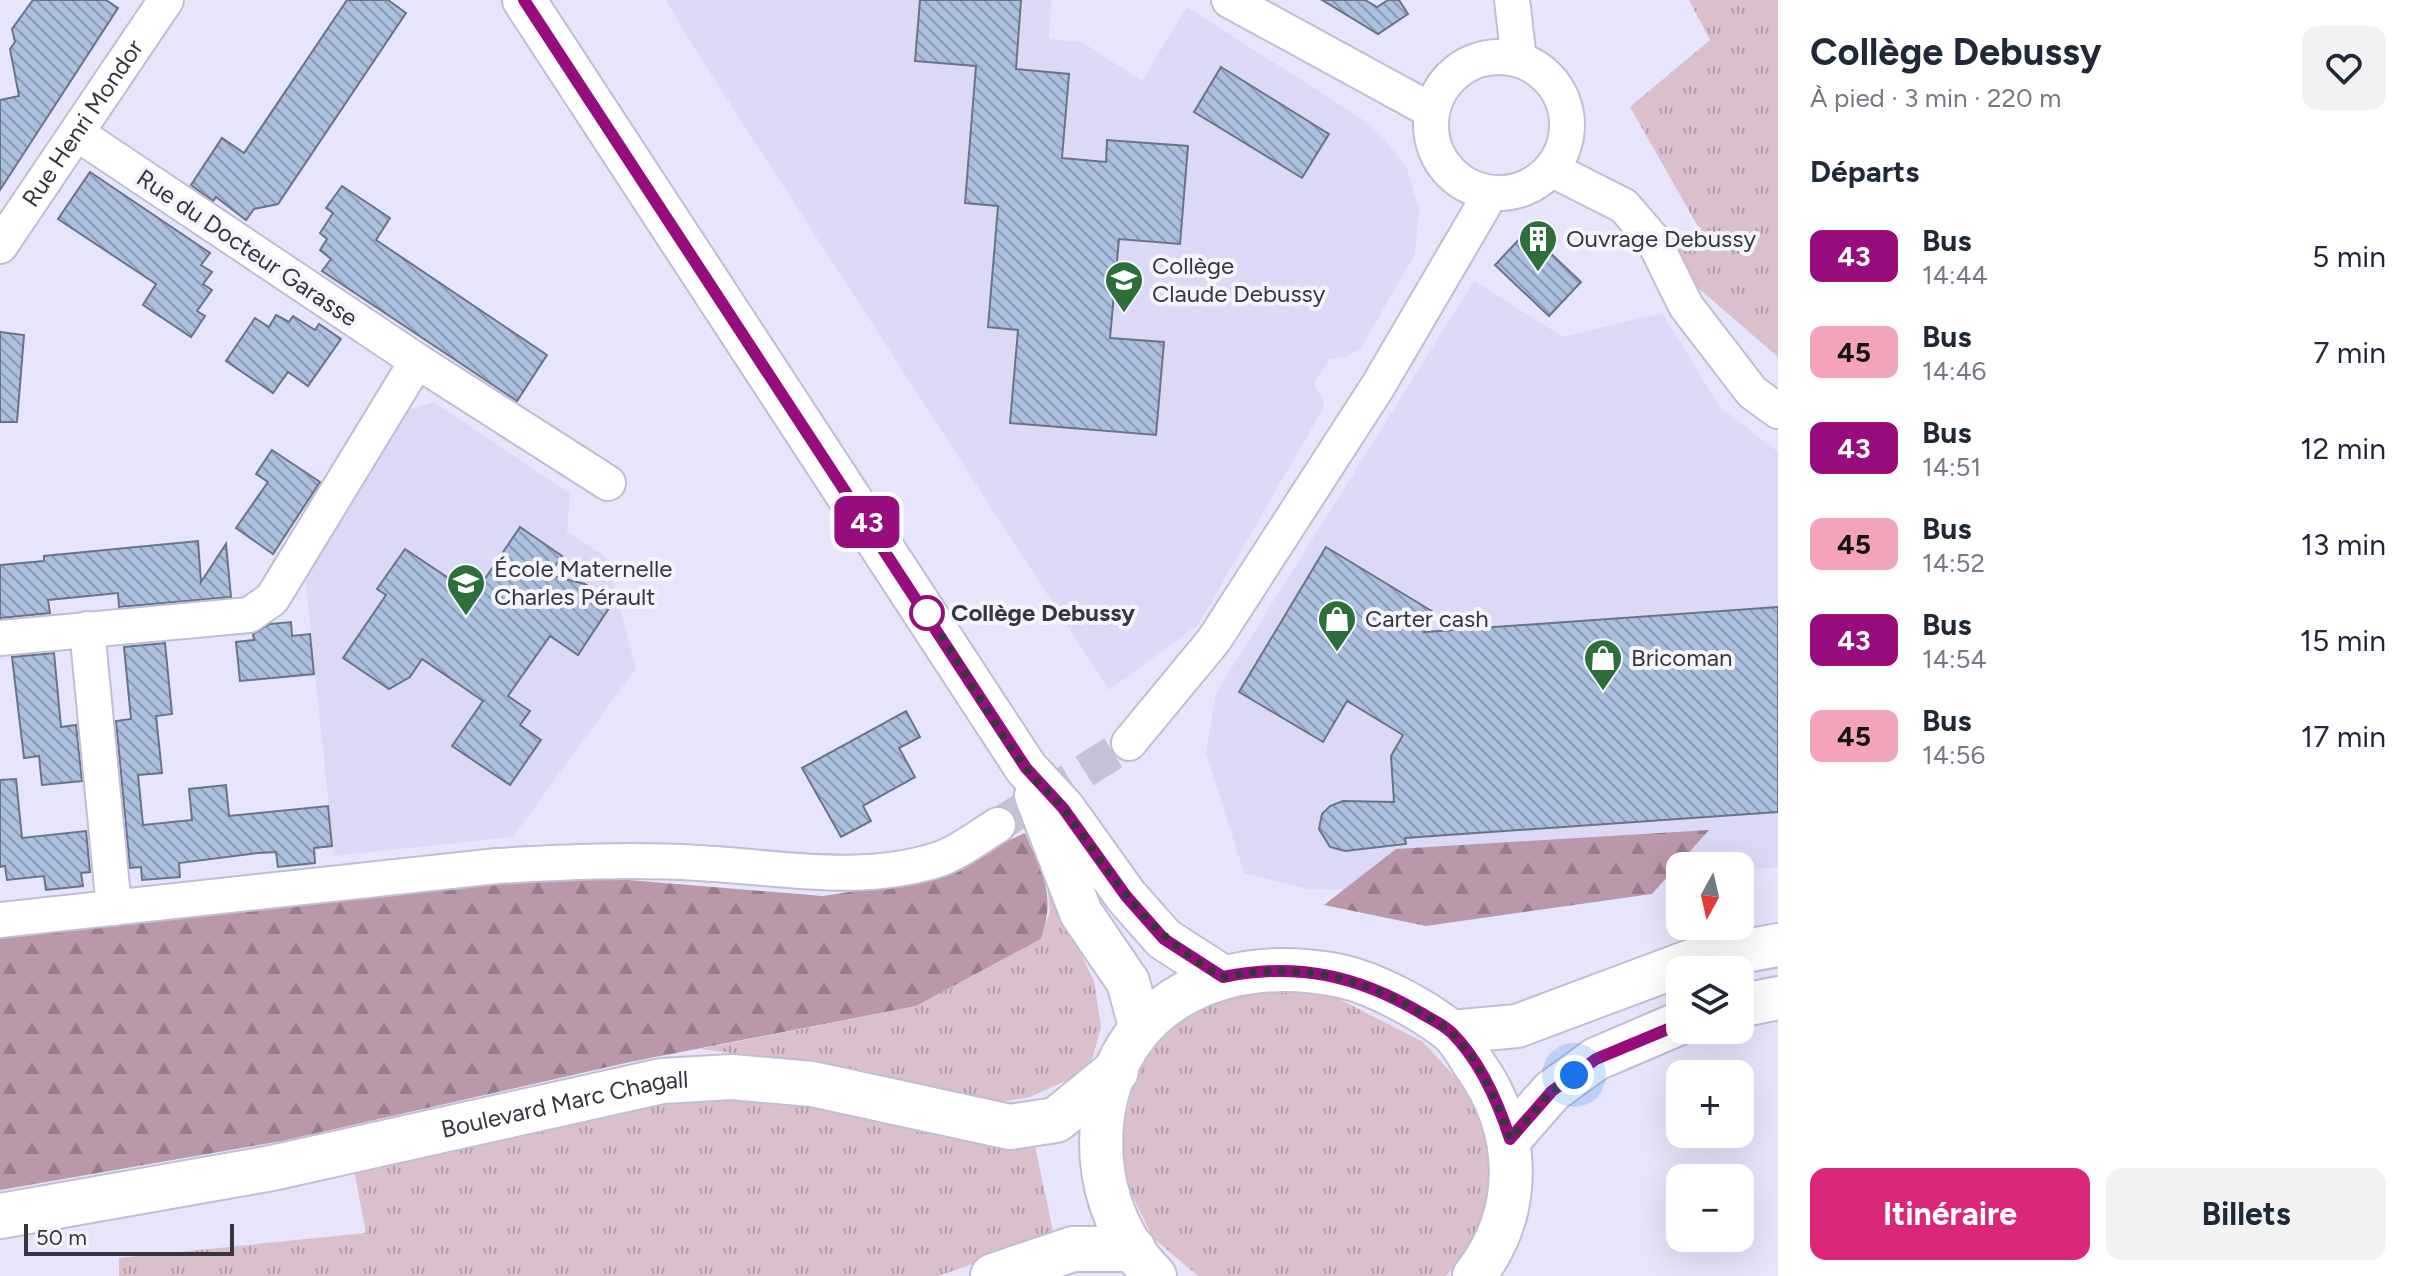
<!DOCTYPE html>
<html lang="fr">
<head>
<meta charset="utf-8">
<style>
	:root { --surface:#fff; --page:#f2f2f3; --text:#1f2937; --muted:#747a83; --accent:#db2777 }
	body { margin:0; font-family:Figtree,sans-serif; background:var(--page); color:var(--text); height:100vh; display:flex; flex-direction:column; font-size:30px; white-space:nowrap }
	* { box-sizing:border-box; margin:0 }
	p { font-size:26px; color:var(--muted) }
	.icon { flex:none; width:44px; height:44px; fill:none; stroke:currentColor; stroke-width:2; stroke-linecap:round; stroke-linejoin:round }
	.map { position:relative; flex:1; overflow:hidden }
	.panel { display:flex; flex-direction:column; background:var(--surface); width:640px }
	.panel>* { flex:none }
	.badge { padding:0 16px; border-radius:12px; font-size:28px; line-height:52px }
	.needle { width:52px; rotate:188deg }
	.buttons { position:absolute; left:1666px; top:852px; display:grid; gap:16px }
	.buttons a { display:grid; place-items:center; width:88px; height:88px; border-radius:16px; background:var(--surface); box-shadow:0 8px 32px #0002; font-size:40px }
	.scale { position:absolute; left:24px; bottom:20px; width:210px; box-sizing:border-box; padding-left:8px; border:4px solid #37363f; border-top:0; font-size:22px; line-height:28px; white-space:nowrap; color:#37363f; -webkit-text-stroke:6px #f4f4fd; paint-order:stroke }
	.you { position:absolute; width:40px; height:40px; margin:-20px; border:6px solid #fff; border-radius:50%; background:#1a73e8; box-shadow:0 0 0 12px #1a73e833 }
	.map>.badge { position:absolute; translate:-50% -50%; box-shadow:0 0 0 4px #fff }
	h2 { padding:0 32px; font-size:30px; line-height:72px }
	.round { display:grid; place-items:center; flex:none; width:84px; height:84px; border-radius:16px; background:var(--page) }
	.headline { display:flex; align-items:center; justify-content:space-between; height:136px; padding:0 32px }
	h1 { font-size:38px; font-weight:700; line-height:60px }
	.button { display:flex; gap:16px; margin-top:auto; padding:16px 32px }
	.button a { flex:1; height:92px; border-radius:16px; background:var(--accent); color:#fff; font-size:32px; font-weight:700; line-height:92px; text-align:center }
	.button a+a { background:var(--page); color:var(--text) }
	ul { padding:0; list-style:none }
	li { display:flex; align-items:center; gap:24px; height:96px; padding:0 32px }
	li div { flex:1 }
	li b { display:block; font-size:30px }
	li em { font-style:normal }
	li .badge { min-width:88px; font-weight:700; text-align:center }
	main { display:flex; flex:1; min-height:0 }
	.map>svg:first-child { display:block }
	.built { fill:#dbd9f6 }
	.grass { fill:url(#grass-tufts) }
	.forest { fill:url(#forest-firs) }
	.building { fill:url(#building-back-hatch); stroke:#697486; stroke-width:2 }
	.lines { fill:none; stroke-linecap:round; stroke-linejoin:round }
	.minor-tunnel { stroke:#c3c2d6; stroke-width:34; stroke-dasharray:34 17; stroke-linecap:butt }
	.minor-casing { stroke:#bfbed4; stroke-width:38 }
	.major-casing { stroke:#bfbed4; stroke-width:46 }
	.highway-casing { stroke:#bfbed4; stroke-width:48 }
	.minor { stroke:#fff; stroke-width:34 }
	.major { stroke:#fff; stroke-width:42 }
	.highway { stroke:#fff; stroke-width:44 }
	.line-casing { stroke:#fff; stroke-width:18 }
	.line { stroke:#980d7d; stroke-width:12 }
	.walk { stroke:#37363f; stroke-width:8; stroke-dasharray:0 14.4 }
	.stop-dot { fill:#fff; stroke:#980d7d; stroke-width:4 }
	.labels { text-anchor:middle; stroke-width:8; stroke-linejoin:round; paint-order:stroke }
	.street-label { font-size:24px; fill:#37363f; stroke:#f4f4fd }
	.poi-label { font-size:24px; fill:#37363f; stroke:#f4f4fd; text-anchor:start }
	.stop-label { font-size:24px; font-weight:bold; fill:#37363f; stroke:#f4f4fd; text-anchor:start }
</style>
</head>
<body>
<main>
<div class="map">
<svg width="1778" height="1276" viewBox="0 0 1778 1276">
	<defs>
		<pattern id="grass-tufts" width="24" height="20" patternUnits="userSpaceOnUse" patternTransform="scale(2)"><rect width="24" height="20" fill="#dabfcd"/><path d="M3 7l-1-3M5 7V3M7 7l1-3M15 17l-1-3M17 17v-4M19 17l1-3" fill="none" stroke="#b29ca8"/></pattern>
		<pattern id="forest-firs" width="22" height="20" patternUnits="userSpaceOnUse" patternTransform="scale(2)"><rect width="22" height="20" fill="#bb97aa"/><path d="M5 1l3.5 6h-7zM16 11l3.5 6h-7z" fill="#997c8c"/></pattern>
		<pattern id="building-back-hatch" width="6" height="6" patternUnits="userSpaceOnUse" patternTransform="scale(2)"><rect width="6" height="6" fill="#acbfde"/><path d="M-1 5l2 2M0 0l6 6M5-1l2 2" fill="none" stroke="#8d9cb5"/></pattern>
	</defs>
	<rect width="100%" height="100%" fill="#e6e5fc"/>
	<!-- built -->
	<g class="built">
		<path d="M 666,0 L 1051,0 L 1049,39 L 1082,42 L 1142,81 L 1187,7 L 1362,119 L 1390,146 L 1407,169 L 1419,208 L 1415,254 L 1361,348 L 1346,357 L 1329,359 L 1314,383 L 1324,402 L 1323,409 L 1198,625 L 1109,690 L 689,40 Z"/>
		<path d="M 1474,281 L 1563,337 L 1662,313 L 1720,407 L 1778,452 L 1778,867 L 1740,870 L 1740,866 L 1680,866 L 1680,873 L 1403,891 L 1308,889 L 1244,873 L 1206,753 L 1216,693 Z"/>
		<path d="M 434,402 L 570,494 L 567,532 L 606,557 L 636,668 L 513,837 L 334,856 L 304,565 L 407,410 Z"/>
	</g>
	<!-- grass -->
	<g class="grass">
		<path d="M 1689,0 L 1778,0 L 1778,357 L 1659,254 L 1700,230 L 1630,107 L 1710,40 Z"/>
		<path d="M 1047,884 L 1094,981 L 1101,1027 L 1092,1060 L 1083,1073 L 1030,1097 L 996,1103 L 828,1065 L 700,1049 L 916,1006 L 1041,939 L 1050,911 Z"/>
		<path d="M 1264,988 L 1337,998 L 1423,1042 L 1457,1079 L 1477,1111 L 1489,1152 L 1491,1196 L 1478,1239 L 1446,1276 L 1198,1276 L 1153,1238 L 1125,1180 L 1121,1138 L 1138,1066 L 1161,1030 L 1202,1006 Z"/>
		<path d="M 719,1093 L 820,1103 L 969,1137 L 1035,1146 L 1054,1236 L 938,1276 L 119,1276 L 119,1258 L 366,1233 L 354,1170 Z"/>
	</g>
	<!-- forest -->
	<g class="forest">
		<path d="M 1709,830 L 1652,894 L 1426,926 L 1324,905 L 1396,849 Z"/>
		<path d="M 1025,833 C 1043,875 1056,894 1041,939 L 916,1006 L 630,1062 L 282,1141 L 0,1190 L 0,929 L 568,875 L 823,896 L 920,881 Z"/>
	</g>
	<!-- building -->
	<g class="building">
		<path d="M 33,0 L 106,0 L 118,8 L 0,190 L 0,100 L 19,96 L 10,49 L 15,42 L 12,29 Z"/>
		<path d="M 347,0 L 388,0 L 406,13 L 278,204 L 254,209 L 246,220 L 216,197 L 213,201 L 191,185 L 222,138 L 244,153 Z"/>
		<path d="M 920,0 L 1021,0 L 1016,69 L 1069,74 L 1062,158 L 1106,162 L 1107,140 L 1188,146 L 1180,244 L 1119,239 L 1110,338 L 1164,342 L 1156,435 L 1010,423 L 1018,330 L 988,327 L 998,206 L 965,203 L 976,66 L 915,61 Z"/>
		<path d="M 1322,0 L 1365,0 L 1377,7 L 1388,0 L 1399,0 L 1408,14 L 1378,34 Z"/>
		<path d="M 1221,67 L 1329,134 L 1302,178 L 1194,112 Z"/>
		<path d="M 90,172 L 210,253 L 201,265 L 212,272 L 203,284 L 212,290 L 197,311 L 205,316 L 191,337 L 143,305 L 156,284 L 58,219 Z"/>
		<path d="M 342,186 L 390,218 L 376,240 L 547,355 L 517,401 L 322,271 L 331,259 L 320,250 L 327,239 L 320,233 L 333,213 L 326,208 Z"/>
		<path d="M 1527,231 L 1581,282 L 1549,316 L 1495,265 Z"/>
		<path d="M 276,315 L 289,322 L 293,316 L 315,330 L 319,324 L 341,339 L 308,386 L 288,372 L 273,393 L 226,361 L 255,318 L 269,327 Z"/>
		<path d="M 0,332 L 24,335 L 17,422 L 0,422 Z"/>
		<path d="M 272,450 L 320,482 L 273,554 L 236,528 L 268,482 L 256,474 Z"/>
		<path d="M 520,527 L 562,556 L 549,575 L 585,584 L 613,602 L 578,655 L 550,636 L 508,696 L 530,711 L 520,725 L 541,740 L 510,785 L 452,746 L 483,701 L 422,659 L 410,677 L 389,689 L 343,658 L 386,595 L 377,589 L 405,549 L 474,595 Z"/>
		<path d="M 198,541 L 201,582 L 226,544 L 231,597 L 119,607 L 118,593 L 48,600 L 50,613 L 0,618 L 0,565 L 44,561 L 44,556 Z"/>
		<path d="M 1326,547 L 1435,613 L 1424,632 L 1778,607 L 1778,812 L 1405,838 L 1406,844 L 1345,851 L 1330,847 L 1319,829 L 1322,814 L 1330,806 L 1343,801 L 1394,802 L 1391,756 L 1403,735 L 1347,701 L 1323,742 L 1239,692 Z"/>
		<path d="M 291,622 L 292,636 L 310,634 L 314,674 L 240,681 L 236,642 L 254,640 L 253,634 L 270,624 Z"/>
		<path d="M 165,643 L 172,714 L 156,716 L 162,773 L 138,775 L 143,825 L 192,820 L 189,789 L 226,785 L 229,816 L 328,806 L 332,846 L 314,848 L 315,863 L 278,867 L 276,852 L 258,853 L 179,863 L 180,877 L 142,880 L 141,867 L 130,868 L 116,721 L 131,719 L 124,647 Z"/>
		<path d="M 54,653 L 61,727 L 76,725 L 82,781 L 42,785 L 39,756 L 24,758 L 12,657 Z"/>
		<path d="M 906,711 L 920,737 L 899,748 L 915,777 L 863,806 L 871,821 L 841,837 L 802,768 Z"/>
		<path d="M 16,779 L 22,838 L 86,831 L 90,872 L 81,873 L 83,886 L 46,890 L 44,876 L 7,880 L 5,866 L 0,867 L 0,780 Z"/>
	</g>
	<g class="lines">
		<!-- minor-tunnel -->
		<path class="minor-tunnel" d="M 998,825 L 1129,743"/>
		<defs>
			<g id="minor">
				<path d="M 1229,0 L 1432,111"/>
				<path d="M 1512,0 L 1519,60"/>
				<circle cx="1499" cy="125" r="68"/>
				<path d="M 1551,169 L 1624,206 L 1654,241 L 1686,306 L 1752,392 L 1778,411"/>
				<path id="s1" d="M 0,246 L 166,0"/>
				<path d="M 417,361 L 608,483"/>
				<path d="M 87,629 L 114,908"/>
				<path d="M 0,638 L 249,615 L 272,599 L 417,361 L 78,134"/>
				<path d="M 1129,743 L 1214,640 L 1378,386 L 1491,193"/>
				<path d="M 0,920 L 497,866 C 564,862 631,859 698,863 C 781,867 859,885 940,859 C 960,852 980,836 998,825"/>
			</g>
			<g id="major">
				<path d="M 524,0 L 1026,768 L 1063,808 L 1126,896 L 1164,939 L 1223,977"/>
				<path d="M 1036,795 L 1081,913 L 1128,982 L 1140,1026"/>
				<path d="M 1740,1006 L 1778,998"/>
				<path d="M 1451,1032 L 1517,1026 L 1691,961 L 1778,945"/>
				<path d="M 1510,1139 L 1552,1091 L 1596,1059 L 1680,1023"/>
				<path d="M 1155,1276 C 1113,1234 1095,1174 1103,1116 C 1120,995 1232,953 1341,976 C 1376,984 1420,1008 1449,1030 C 1459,1038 1467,1053 1474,1064 C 1521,1129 1525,1211 1474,1276"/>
			</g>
			<g id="highway">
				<path id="s2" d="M 0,1216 L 272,1168 L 662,1081 L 732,1077 L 812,1084 L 1010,1127 L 1056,1120 L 1116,1071"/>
				<path d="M 993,1276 L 1073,1249 L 1133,1249"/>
			</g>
		</defs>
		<!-- minor casing -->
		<use href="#minor" class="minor-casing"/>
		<!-- major casing -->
		<use href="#major" class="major-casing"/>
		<!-- highway casing -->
		<use href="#highway" class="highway-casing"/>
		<!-- minor -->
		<use href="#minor" class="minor"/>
		<!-- major -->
		<use href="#major" class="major"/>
		<!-- highway -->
		<use href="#highway" class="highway"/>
	</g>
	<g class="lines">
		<defs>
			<path id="line" d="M 524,0 L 1026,768 L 1063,808 L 1126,896 L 1164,939 L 1223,977 C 1296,962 1357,975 1421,1013 C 1431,1019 1444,1025 1452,1033 C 1480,1061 1498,1102 1510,1139 L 1552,1091 L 1596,1059 L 1680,1024"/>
		</defs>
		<!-- line casing -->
		<use href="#line" class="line-casing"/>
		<!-- line -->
		<use href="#line" class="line"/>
		<!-- walk -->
		<path class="walk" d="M 927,613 C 960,663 989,718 1025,767 C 1037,783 1054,796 1066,812 C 1117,882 1144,933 1223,977 C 1296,962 1357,975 1421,1013 C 1431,1019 1444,1025 1452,1033 C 1480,1061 1498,1102 1510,1139 L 1552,1091 L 1574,1075"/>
	</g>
	<!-- icons -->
	<defs>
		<symbol id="building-pin" viewBox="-11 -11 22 30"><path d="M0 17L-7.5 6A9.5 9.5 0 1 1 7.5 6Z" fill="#2d6f3a" stroke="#f4f4fd"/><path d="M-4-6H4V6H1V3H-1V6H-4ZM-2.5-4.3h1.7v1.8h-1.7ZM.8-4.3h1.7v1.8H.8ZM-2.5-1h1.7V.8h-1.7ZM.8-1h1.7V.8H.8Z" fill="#fff"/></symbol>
		<symbol id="school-pin" viewBox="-11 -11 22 30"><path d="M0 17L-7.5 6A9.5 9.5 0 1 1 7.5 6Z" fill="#2d6f3a" stroke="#f4f4fd"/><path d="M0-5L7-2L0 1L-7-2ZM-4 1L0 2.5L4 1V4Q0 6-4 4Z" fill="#fff"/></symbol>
		<symbol id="shop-pin" viewBox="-11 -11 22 30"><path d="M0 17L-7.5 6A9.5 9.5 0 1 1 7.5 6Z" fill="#2d6f3a" stroke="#f4f4fd"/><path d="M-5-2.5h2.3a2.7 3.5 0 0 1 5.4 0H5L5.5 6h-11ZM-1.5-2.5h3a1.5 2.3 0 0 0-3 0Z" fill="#fff"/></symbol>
	</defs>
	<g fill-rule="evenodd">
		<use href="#building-pin" x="1516" y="217" width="44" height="60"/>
		<use href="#school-pin" x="1102" y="258" width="44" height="60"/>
		<use href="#school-pin" x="444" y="561" width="44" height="60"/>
		<use href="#shop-pin" x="1315" y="597" width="44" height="60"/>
		<use href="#shop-pin" x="1581" y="636" width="44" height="60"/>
	</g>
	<!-- markers -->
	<circle class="stop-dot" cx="927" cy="613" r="16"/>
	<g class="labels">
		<!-- street labels -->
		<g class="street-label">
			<text dy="8" stroke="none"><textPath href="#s1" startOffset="148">Rue Henri Mondor</textPath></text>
			<text transform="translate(247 248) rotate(34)" y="8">Rue du Docteur Garasse</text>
			<text dy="8" stroke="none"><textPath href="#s2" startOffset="576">Boulevard Marc Chagall</textPath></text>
		</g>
		<!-- poi labels -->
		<g class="poi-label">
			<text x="1566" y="247">Ouvrage Debussy</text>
			<text x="1152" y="274">Collège<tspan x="1152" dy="28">Claude Debussy</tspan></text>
			<text x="494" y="577">École Maternelle<tspan x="494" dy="28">Charles Pérault</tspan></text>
			<text x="1365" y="627">Carter cash</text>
			<text x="1631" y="666">Bricoman</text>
		</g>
		<!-- stop labels -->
		<g class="stop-label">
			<text x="951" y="621">Collège Debussy</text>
		</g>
	</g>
</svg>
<div class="buttons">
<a><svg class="needle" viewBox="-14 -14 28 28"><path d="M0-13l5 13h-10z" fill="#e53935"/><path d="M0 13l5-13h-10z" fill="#747a83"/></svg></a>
<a><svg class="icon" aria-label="layers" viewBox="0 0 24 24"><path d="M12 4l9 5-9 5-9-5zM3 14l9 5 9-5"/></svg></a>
<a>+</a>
<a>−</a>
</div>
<div class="scale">50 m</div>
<div class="you" style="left:1574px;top:1075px"></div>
<b class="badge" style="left:867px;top:522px;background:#980d7d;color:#fff">43</b>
</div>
<section class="panel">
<div class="headline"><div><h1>Collège Debussy</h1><p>À pied · 3 min · 220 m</p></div><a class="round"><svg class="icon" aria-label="heart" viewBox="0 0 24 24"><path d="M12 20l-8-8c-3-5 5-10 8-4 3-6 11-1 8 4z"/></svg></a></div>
<h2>Départs</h2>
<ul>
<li><span class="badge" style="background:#980d7d;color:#fff">43</span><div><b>Bus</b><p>14:44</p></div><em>5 min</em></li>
<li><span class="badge" style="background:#f3a4ba;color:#111">45</span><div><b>Bus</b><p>14:46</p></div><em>7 min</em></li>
<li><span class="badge" style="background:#980d7d;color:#fff">43</span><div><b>Bus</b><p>14:51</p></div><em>12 min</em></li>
<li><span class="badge" style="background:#f3a4ba;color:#111">45</span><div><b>Bus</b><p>14:52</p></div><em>13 min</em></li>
<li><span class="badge" style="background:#980d7d;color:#fff">43</span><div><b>Bus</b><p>14:54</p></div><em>15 min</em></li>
<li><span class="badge" style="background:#f3a4ba;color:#111">45</span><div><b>Bus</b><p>14:56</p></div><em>17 min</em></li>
</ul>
<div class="button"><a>Itinéraire</a><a>Billets</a></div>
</section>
</main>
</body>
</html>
